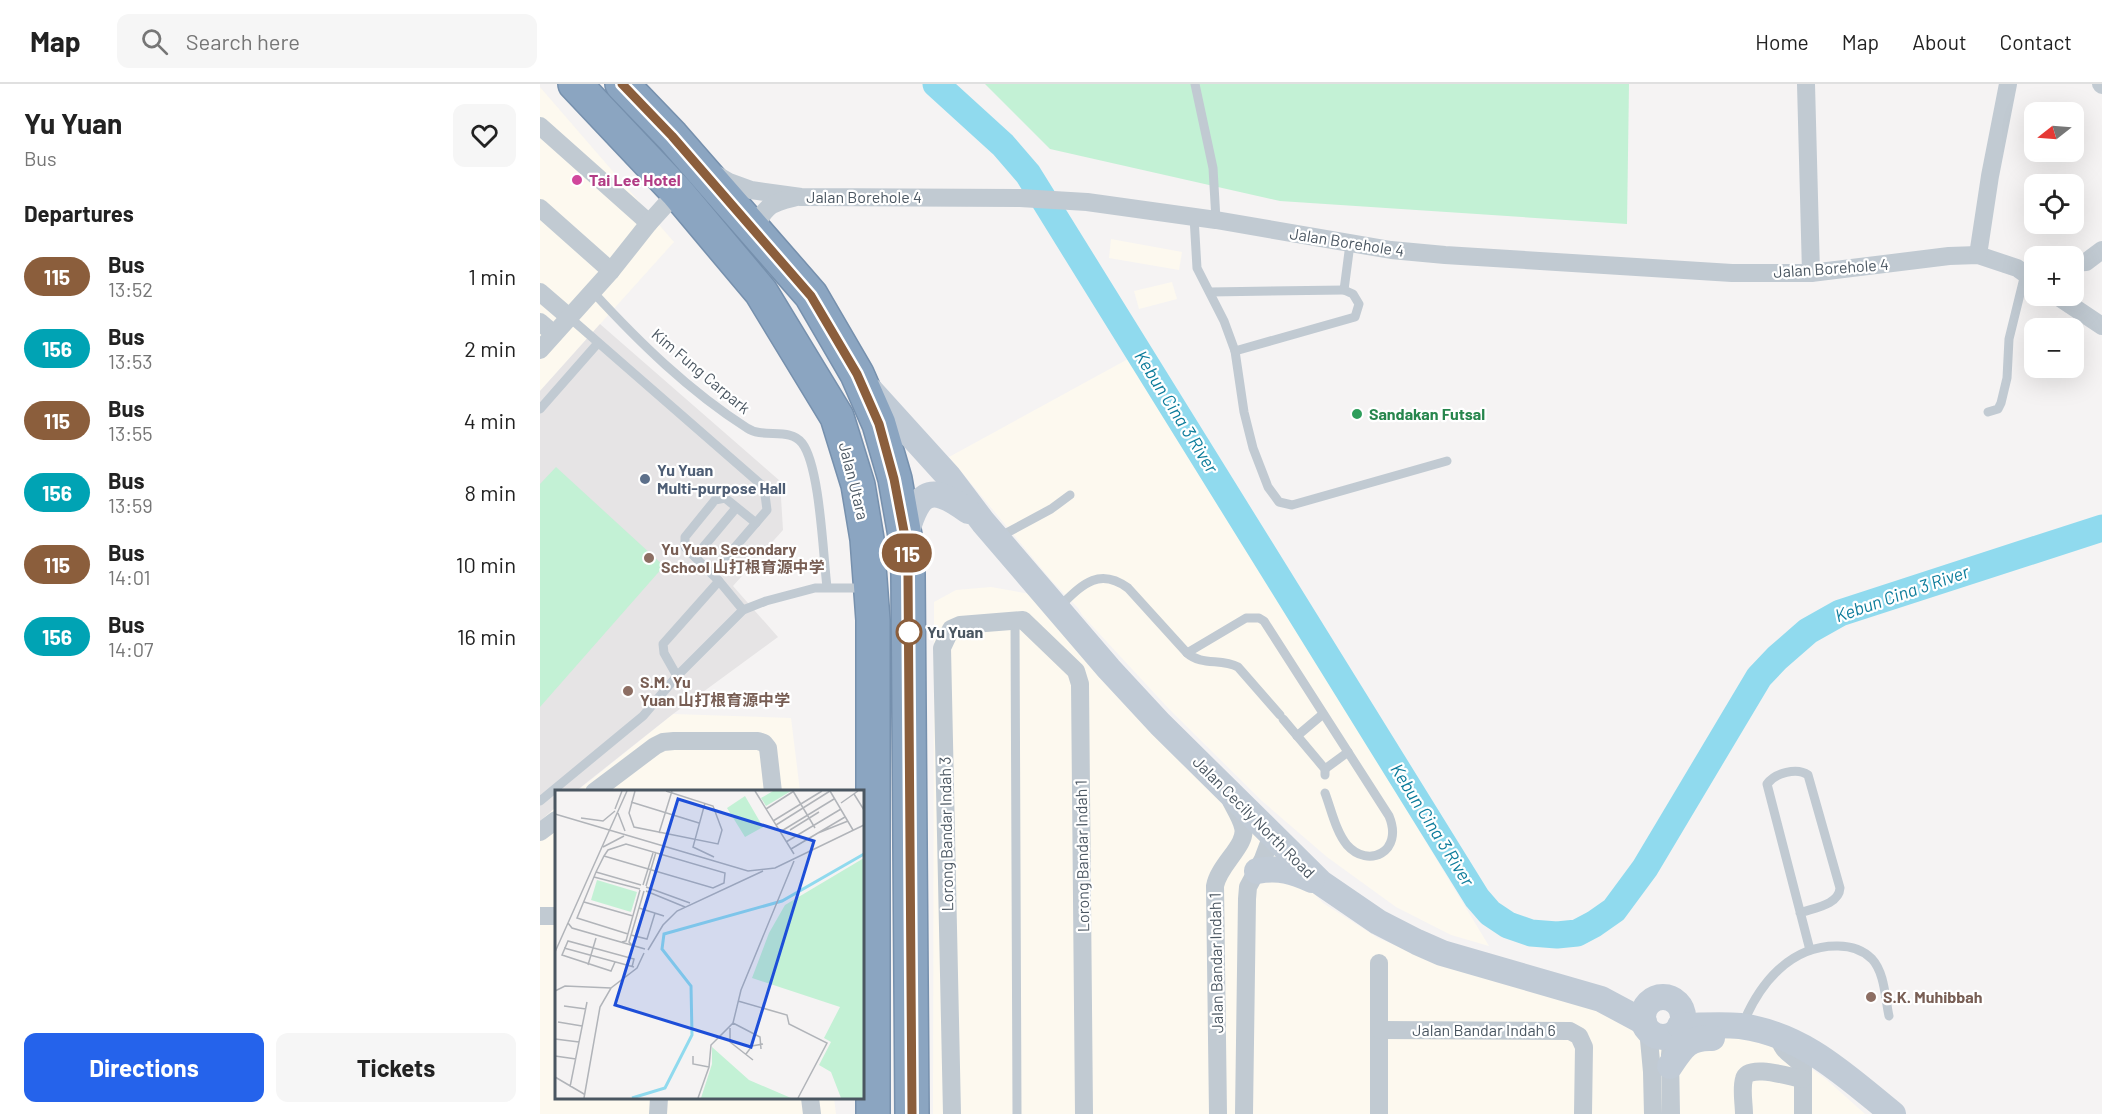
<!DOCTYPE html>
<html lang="en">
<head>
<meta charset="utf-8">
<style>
	:root { --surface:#fff; --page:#f6f6f6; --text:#222; --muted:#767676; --line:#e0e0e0; --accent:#2563eb }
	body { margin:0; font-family:Barlow,"Noto Sans SC",sans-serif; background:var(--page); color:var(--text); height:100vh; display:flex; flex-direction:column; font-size:22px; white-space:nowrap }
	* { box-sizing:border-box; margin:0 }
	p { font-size:20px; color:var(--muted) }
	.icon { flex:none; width:33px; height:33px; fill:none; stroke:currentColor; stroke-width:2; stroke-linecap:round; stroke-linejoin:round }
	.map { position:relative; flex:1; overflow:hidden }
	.panel { display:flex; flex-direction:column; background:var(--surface); width:540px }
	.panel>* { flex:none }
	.badge { padding:0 12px; border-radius:20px; font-size:21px; line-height:39px }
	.needle { width:39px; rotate:253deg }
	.fabs { position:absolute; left:1484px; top:18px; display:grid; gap:12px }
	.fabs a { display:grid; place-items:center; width:60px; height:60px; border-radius:12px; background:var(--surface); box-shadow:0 6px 24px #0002; font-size:30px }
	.map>.badge { position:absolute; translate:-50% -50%; box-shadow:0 0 0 3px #fff }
	h2 { padding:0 24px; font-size:22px; line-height:54px }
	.round { display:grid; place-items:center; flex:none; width:63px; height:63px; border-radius:12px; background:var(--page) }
	.summary { display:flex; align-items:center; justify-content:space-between; height:102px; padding:0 24px }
	h1 { font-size:28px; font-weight:700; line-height:45px }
	.primary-button { display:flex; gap:12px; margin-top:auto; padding:12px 24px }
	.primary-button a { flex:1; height:69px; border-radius:12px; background:var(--accent); color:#fff; font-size:24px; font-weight:700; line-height:69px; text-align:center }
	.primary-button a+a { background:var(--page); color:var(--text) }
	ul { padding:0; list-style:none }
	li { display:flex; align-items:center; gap:18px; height:72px; padding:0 24px }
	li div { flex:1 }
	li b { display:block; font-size:22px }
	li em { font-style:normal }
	li .badge { min-width:66px; font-weight:700; text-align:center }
	header { display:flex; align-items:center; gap:36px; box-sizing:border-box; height:84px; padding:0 30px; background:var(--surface); border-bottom:2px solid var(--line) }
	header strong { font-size:28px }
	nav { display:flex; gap:33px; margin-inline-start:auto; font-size:21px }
	.search { width:420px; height:54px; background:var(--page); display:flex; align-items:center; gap:15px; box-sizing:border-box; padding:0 21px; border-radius:12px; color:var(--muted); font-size:22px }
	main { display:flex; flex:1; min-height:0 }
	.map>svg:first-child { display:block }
	.commercial { fill:#fdf9ef }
	.education { fill:#e6e4e5 }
	.green { fill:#c3f1d5 }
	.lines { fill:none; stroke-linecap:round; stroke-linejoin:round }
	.river { stroke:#90daee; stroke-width:27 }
	.highway-casing { stroke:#7690ad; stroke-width:36 }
	.lane { stroke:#c1cad2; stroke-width:9 }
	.street { stroke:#c1cad2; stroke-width:18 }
	.secondary { stroke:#c1cbd6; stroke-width:26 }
	.highway { stroke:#8ba5c1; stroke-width:33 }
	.line-casing { stroke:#fff; stroke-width:14 }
	.line { stroke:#8b5e3c; stroke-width:9 }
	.hotel-dot { fill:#d1479c; stroke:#fff; stroke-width:2 }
	.leisure-dot { fill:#2e9e5b; stroke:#fff; stroke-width:2 }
	.service-dot { fill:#5c6f8a; stroke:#fff; stroke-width:2 }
	.education-dot { fill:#8d6e63; stroke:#fff; stroke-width:2 }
	.stop-dot { fill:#fff; stroke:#8b5e3c; stroke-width:3 }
	.labels { text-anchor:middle; stroke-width:4.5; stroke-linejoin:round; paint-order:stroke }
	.hotel-label { font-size:16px; font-weight:bold; fill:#b23c85; stroke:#fff; text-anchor:start }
	.street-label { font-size:16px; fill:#4a5661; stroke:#fff }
	.leisure-label { font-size:16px; font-weight:bold; fill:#27864d; stroke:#fff; text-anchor:start }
	.service-label { font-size:16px; font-weight:bold; fill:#4e5e75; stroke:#fff; text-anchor:start }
	.education-label { font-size:16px; font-weight:bold; fill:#785e54; stroke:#fff; text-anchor:start }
	.stop-label { font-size:16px; font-weight:bold; fill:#4a5661; stroke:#fff; text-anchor:start }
	.water-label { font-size:18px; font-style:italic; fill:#0c7c9b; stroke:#fff }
	.inset-river { fill:none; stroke:#90daee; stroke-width:3 }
	.inset-road { fill:none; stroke:#b1b4b9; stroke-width:1.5 }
	.view { fill:#1d4ed8; fill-opacity:0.15; stroke:#1d4ed8; stroke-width:3 }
	.inset-edge { fill:none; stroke:#4a5661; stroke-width:3 }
</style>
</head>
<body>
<header>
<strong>Map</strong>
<div class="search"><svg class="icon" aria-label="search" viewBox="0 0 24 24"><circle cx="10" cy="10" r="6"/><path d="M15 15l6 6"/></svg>Search here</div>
<nav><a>Home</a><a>Map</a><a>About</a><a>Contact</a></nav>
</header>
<main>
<section class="panel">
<div class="summary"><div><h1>Yu Yuan</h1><p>Bus</p></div><a class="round"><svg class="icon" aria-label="heart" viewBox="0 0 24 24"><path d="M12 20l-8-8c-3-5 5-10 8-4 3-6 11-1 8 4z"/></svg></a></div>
<h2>Departures</h2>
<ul>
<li><span class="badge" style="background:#8b5e3c;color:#fff">115</span><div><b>Bus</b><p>13:52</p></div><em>1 min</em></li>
<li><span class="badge" style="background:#00a3b4;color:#fff">156</span><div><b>Bus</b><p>13:53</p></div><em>2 min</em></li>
<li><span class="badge" style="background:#8b5e3c;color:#fff">115</span><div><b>Bus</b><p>13:55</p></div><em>4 min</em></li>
<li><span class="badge" style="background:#00a3b4;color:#fff">156</span><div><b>Bus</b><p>13:59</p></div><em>8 min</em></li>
<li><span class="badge" style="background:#8b5e3c;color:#fff">115</span><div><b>Bus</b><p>14:01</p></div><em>10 min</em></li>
<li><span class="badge" style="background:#00a3b4;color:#fff">156</span><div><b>Bus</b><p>14:07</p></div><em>16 min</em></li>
</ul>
<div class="primary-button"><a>Directions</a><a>Tickets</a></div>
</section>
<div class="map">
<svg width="1562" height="1030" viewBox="0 0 1562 1030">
	<rect width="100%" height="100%" fill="#f5f3f3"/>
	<!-- commercial -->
	<g class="commercial">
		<path d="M 0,3 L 134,158 L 0,307 Z"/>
		<path d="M 571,155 L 642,168 L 639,186 L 569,174 Z"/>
		<path d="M 632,198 L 637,215 L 599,225 L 594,207 Z"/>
		<path d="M 588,275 L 672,412 L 733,506 L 949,862 L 911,851 L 856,823 L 787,773 L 722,717 L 629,625 L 542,531 L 538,524 L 512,497 L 409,373 Z"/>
		<path d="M 451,503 L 490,510 L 783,819 L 838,854 L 880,872 L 1147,950 L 1197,953 L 1224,960 L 1251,970 L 1287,996 L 1325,1030 L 393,1030 L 394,518 L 416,506 Z"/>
		<path d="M 133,630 L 251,634 L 260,707 L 36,708 Z"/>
		<path d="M 16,723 L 16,1014 L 294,1014 L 296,1030 L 0,1030 L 0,737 Z"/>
	</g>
	<!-- education -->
	<path class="education" d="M 60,240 L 240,397 L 243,446 L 193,502 L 238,553 L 133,630 L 36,707 L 16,708 L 16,723 L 0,737 L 0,307 Z"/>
	<!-- green -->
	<g class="green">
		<path d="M 445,0 L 1089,0 L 1087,140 L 740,117 L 510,65 Z"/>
		<path d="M 16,383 L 124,482 L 0,623 L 0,400 Z"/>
	</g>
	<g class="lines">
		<!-- river -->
		<path class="river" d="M 396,0 L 463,61 L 488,90 L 937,814 L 950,829 L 968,841 L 991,849 L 1017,851 L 1037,849 L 1054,840 L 1074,826 L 1105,784 L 1219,593 L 1237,574 L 1268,547 L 1300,529 L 1562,444"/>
		<defs>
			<g id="highway">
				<path d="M 35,0 L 137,108 L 221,208 L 297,333 L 318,401 L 327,455 L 333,536 L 333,1030"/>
				<path d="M 82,0 L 132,52 L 271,211 L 317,290 L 339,340 L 355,395 L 367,463 L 368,491 L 372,1030"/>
			</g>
		</defs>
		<!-- highway casing -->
		<use href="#highway" class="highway-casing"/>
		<!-- lane -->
		<g class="lane">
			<path d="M 655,0 L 673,84 L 676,136"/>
			<path d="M 654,133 L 657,184 L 684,237 L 695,267 L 704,328 L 713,364 L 728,403 L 739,418 L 752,421 L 907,377"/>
			<path d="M 53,208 C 99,258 149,307 207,344 C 223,355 250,343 262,359 C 280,382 283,471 287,503"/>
			<path d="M 670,208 L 804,206"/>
			<path d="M 29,233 L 224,403 L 227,426 L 172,490"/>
			<path d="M 695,267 L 815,233 L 819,220 L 813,210 L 804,206 L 810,160"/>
			<path d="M 0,325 L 58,259"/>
			<path d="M 1448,328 L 1458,325 L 1461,319 L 1467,294 L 1469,255 L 1485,190"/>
			<path d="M 459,453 L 511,425 L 530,411"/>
			<path d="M 155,473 L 196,424"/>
			<path d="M 519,523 C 541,502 558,482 588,504 L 647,569"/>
			<path d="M 203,526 L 179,497 L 145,463 L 145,453 L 175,416 L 185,414 L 216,439"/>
			<path d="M 475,537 L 477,1030"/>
			<path d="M 137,592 L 124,569 L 123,560 L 179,497"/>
			<path d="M 740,631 L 698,583 C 681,574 662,582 647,569 L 706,534 L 719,534 L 724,537 L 849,732 C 864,768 828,785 807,761 C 796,748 791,725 785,709"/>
			<path d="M 743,635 L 785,685 L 785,691"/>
			<path d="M 757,652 L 783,630"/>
			<path d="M 785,685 L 808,668"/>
			<path d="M 0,717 L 103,632 L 137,592 L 203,526 L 226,517 L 275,504 L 325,504"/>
			<path d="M 1260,829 C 1273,824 1299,821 1300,804 L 1268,691 C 1257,683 1235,689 1227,700 L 1270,866"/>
			<path d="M 1202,942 C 1219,900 1250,861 1298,862 C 1310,862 1323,866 1332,875 C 1345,889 1345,915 1349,932"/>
		</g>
		<!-- street -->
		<g class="street">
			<path d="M 1266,0 L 1271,189"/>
			<path d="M 1561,0 L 1562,1"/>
			<path d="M 0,42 L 109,139"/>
			<path d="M 177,91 L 189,98 L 211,106 L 261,113 L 480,114 L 547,118 L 676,136 L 851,166 L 905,171 L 1192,189 L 1271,189 L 1409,172 L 1438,171 L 1477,184 L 1494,196"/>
			<path d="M 0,124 L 71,187"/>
			<path d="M 214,147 C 223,125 229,119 253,114"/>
			<path d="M 1438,171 L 1450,92 L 1468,0"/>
			<path d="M 1533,179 L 1546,178 L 1562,166"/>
			<path d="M 0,208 L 29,233"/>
			<path d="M 1517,212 L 1562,242"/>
			<path d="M 0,238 L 14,250"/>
			<path d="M 0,266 L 71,187 L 109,139 L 137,108"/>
			<path d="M 54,708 L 115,662 L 123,658 L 134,657 L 218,657 L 224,659 L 228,664 L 233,708"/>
			<path d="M 0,748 L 16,736"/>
			<path d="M 0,832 L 16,832"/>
			<path d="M 839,879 L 839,1030"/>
			<path d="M 1108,945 L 1112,988 L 1113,1030"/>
			<path d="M 840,946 L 1030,947 L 1039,952 L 1044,963 L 1043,1030"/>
			<path d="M 1239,952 C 1242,971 1255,970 1263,984 L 1263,1030"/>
			<path d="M 270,1014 L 272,1030"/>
			<path d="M 118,1030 L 119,1014"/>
			<path d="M 412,1030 L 402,564 L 411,545 L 420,541 L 483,536 L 536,587 L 540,600 L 544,1030"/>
			<path d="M 678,1030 L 675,802 C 679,780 708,761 703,743 C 701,734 695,725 691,717"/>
			<path d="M 704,1030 L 707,815 L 708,803 L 723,775 L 732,751"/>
			<path d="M 1131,1030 L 1130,971 L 1132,951"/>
			<path d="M 1204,1030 C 1204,1020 1201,1005 1204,995 C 1208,979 1250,993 1263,995"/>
		</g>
		<!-- secondary -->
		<g class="secondary">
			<path d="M 331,307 L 409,393 L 443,438 L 569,585 L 620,640 L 781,799 L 838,838 L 877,858 L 902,869 L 1061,915 L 1104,938"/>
			<path d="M 365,454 C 377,411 387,396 428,427"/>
			<path d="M 717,787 C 739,783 753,787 772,796"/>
			<circle cx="1123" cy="933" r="20"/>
			<path d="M 1140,942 C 1160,942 1181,940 1200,942 C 1263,950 1306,992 1353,1030"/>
			<path d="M 1130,982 C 1142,964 1148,953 1172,954"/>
		</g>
		<!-- highway -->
		<use href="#highway" class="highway"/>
	</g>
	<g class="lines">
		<defs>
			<path id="line" d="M 82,0 L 132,52 L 271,212 L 317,290 L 339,340 L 354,395 L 367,463 L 368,491 L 372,1030"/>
		</defs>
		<!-- line casing -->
		<use href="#line" class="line-casing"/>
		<!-- line -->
		<use href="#line" class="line"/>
	</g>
	<!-- markers -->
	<circle class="hotel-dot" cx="37" cy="96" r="6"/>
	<circle class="leisure-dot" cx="817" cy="330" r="6"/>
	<circle class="service-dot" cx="105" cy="395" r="6"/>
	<g class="education-dot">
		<circle cx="109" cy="474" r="6"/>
		<circle cx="88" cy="607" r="6"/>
		<circle cx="1331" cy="913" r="6"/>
	</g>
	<circle class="stop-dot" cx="369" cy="548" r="12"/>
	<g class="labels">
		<!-- hotel labels -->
		<g class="hotel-label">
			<text x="49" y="102">Tai Lee Hotel</text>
		</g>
		<!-- street labels -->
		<g class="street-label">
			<text x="324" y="119">Jalan Borehole 4</text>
			<text transform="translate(807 158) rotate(9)" y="6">Jalan Borehole 4</text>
			<text transform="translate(1291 184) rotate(-4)" y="6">Jalan Borehole 4</text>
			<text transform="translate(161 287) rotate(40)" y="6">Kim Fung Carpark</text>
			<text transform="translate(314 397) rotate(76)" y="6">Jalan Utara</text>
			<text transform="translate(714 733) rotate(45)" y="6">Jalan Cecily North Road</text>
			<text transform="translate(406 750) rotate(-91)" y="6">Lorong Bandar Indah 3</text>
			<text transform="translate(542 772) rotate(-91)" y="6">Lorong Bandar Indah 1</text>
			<text transform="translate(676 879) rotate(-91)" y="6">Jalan Bandar Indah 1</text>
			<text x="944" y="952">Jalan Bandar Indah 6</text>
		</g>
		<!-- leisure labels -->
		<g class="leisure-label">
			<text x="829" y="336">Sandakan Futsal</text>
		</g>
		<!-- service labels -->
		<g class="service-label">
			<text x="117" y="392">Yu Yuan<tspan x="117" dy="18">Multi-purpose Hall</tspan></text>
		</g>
		<!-- education labels -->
		<g class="education-label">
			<text x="121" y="471">Yu Yuan Secondary<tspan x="121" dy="18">School 山打根育源中学</tspan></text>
			<text x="100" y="604">S.M. Yu<tspan x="100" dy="18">Yuan 山打根育源中学</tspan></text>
			<text x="1343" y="919">S.K. Muhibbah</text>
		</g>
		<!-- stop labels -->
		<g class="stop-label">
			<text x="387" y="554">Yu Yuan</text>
		</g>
		<!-- water labels -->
		<g class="water-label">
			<text transform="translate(636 328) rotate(58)" y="6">Kebun Cina 3 River</text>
			<text transform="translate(1362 510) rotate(-19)" y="6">Kebun Cina 3 River</text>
			<text transform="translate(892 741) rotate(58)" y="6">Kebun Cina 3 River</text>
		</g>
	</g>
	<!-- overview -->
	<g transform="translate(15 706)">
		<rect width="309" height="309" fill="#f5f3f3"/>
		<path d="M 218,1 L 236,1 L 211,16 L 206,8 ZM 190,6 L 208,37 L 190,47 L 172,18 ZM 309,68 L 309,308 L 286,308 L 276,282 L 264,275 L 276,252 L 269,248 L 285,217 L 197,188 L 214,143 L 230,115 ZM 42,90 L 82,102 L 76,122 L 36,110 ZM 157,257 L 194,290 L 236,308 L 146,308 L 157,274 Z" fill="#c3f1d5"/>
		<path class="inset-river" d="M 77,308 L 110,298 L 137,245 L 136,196 L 107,159 L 109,144 L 227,111 L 309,64"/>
		<path class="inset-road" d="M 80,1 L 74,23 L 79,37 L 163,54 L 167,40 L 158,16 L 111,1M 200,1 L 239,64M 238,1 L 260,38M 275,1 L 298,40M 299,4 L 309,20M 76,12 L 144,33M 150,13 L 138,57 L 159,67M 286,13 L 303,1M 60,19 L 67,1M 211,19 L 239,1M 63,23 L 70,41M 0,24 L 193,81 L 220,78 L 309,35M 26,28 L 48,31 L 60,21M 218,31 L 267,1M 221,35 L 275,1M 235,40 L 264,22M 225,42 L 279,9M 104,43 L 117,1M 263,43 L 293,31M 231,52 L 286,19M 48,57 L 69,46M 236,59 L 290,27M 49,66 L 158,98 L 169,93 L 170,83 L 71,54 L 53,60 L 49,66 L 41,82 L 22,128 L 73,144M 41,82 L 86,95M 39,87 L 85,99M 88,95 L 98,63M 91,96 L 101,62M 91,97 L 135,113M 91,101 L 130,117M 29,112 L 78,126M 84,118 L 109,126M 13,133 L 17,138 L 90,159M 76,145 L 92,149 L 100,123M 67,152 L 71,151 L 85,100M 77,155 L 74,152 L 89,101M 9,158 L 79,177M 93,160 L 108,135 L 122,121 L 208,81M 0,162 L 72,1M 60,172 L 56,181 L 7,165 L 13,151 L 79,169 L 77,177M 33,175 L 41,148M 0,201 L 10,196 L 56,198M 183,211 L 232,225 L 234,234 L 272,253 L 243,308M 9,216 L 31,219M 3,232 L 27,236M 178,233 L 205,247 L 206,259M 175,238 L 175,252 L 198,270M 0,249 L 24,252M 191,264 L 197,256 L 208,254M 0,266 L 21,269M 138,266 L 138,274 L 154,277M 0,287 L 29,304M 15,297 L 32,212M 29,308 L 45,217 L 56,198 L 82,178 L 89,163M 143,308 L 154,277 L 156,255 L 178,233 L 186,200 L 239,71"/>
		<path class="view" d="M 123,9 L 259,51 L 196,257 L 60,215 Z"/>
		<rect width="309" height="309" class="inset-edge"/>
	</g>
</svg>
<div class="fabs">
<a><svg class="needle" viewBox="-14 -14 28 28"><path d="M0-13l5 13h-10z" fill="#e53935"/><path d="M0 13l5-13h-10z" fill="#767676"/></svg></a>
<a><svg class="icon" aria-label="locate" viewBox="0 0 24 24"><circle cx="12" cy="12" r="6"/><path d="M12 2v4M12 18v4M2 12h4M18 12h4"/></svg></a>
<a>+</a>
<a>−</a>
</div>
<b class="badge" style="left:367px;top:469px;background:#8b5e3c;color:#fff">115</b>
</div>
</main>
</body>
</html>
